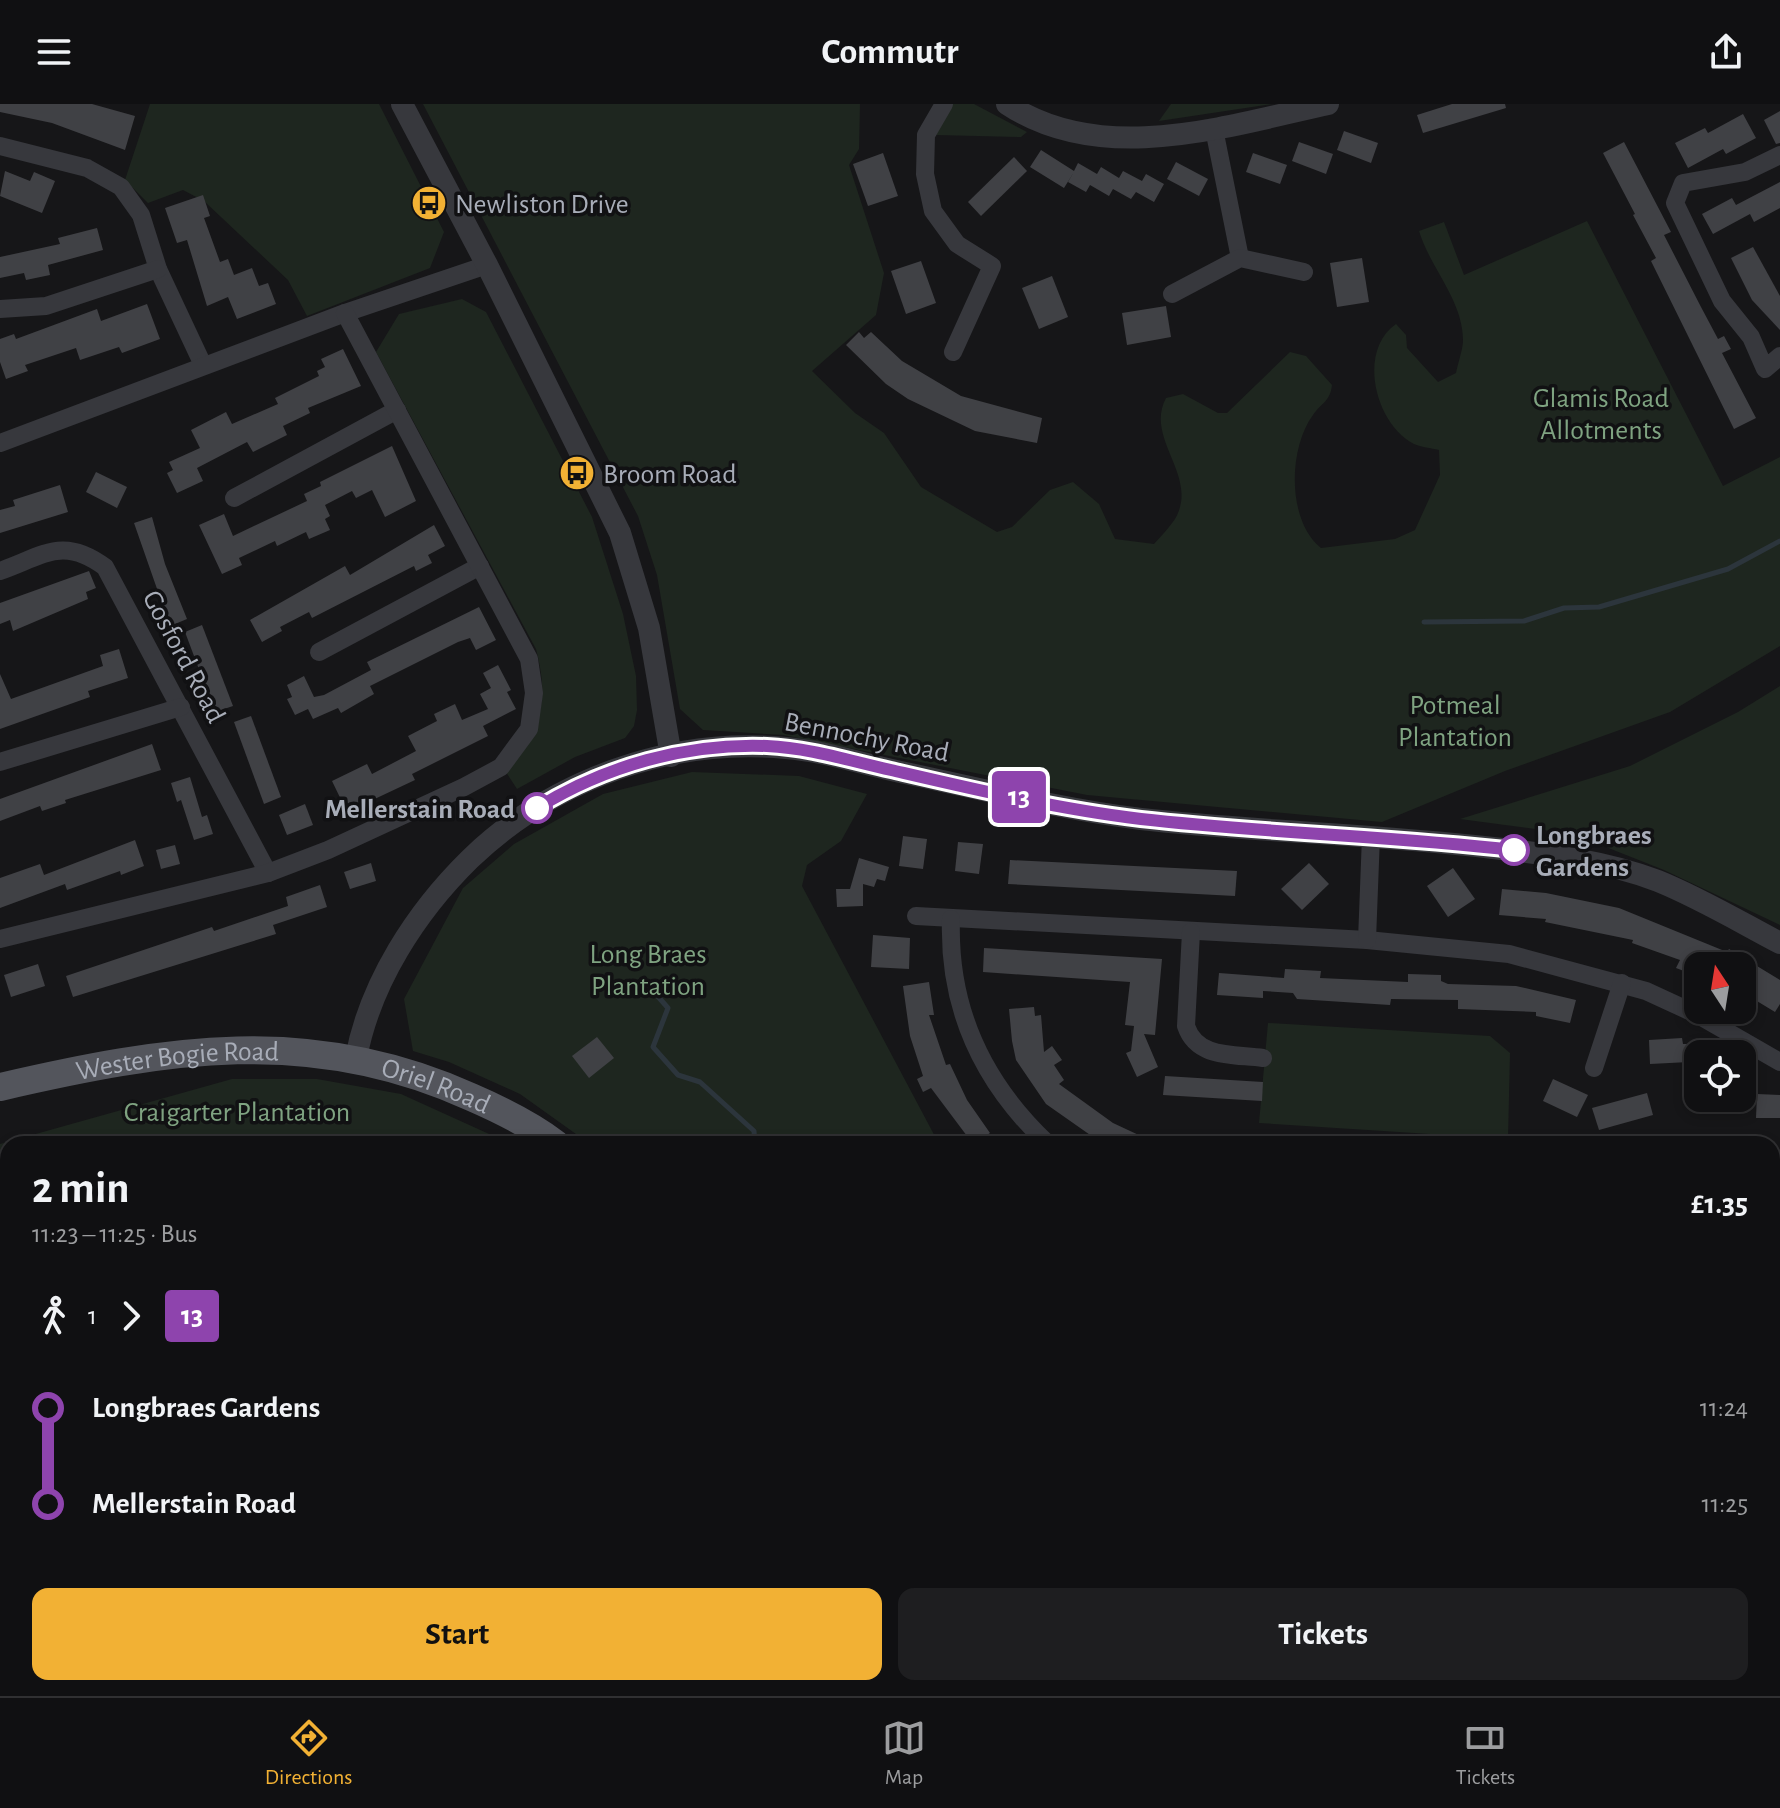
<!DOCTYPE html>
<html lang="en">
<head>
<meta charset="utf-8">
<style>
	:root { --surface:#101012; --page:#1e1e20; --text:#f1f3f6; --muted:#9c9d9f; --line:#303032; --accent:#f2b134 }
	body { margin:0; font-family:"Alegreya Sans",sans-serif; background:var(--page); color:var(--text); height:100vh; display:flex; flex-direction:column; font-size:30px; white-space:nowrap }
	* { box-sizing:border-box; margin:0 }
	p { font-size:26px; color:var(--muted) }
	.icon { flex:none; width:44px; height:44px; fill:none; stroke:currentColor; stroke-width:2; stroke-linecap:round; stroke-linejoin:round }
	.map { position:relative; flex:1; overflow:hidden }
	.details { position:absolute; left:0px; top:1032px; width:1780px; height:560px; display:flex; flex-direction:column; background:var(--surface); border-radius:24px 24px 0 0; box-shadow:0 4px 12px #0003,0 0 0 2px var(--line) }
	.details>* { flex:none }
	.badge { padding:0 16px; border-radius:6px; font-size:28px; line-height:52px }
	.needle { width:52px; rotate:348deg }
	.controls { position:absolute; left:1684px; top:848px; display:grid; gap:16px }
	.controls a { display:grid; place-items:center; width:72px; height:72px; border-radius:16px; background:var(--surface); box-shadow:0 4px 12px #0003,0 0 0 2px var(--line); font-size:40px }
	.map>.badge { position:absolute; translate:-50% -50%; box-shadow:0 0 0 4px #fff }
	.legs { display:flex; align-items:center; gap:12px; height:88px; padding:0 32px; font-size:26px }
	.legs p { margin-inline-start:auto }
	.headline { display:flex; align-items:center; justify-content:space-between; height:136px; padding:0 32px }
	h1 { font-size:44px; font-weight:600; line-height:60px }
	.button { display:flex; gap:16px; margin-top:auto; padding:16px 32px }
	.button a { flex:1; height:92px; border-radius:16px; background:var(--accent); color:#111; font-size:32px; font-weight:600; line-height:92px; text-align:center }
	.button a+a { background:var(--page); color:var(--text) }
	ul { padding:0 32px; list-style:none }
	li { display:flex; align-items:center; gap:28px; height:96px; font-size:30px }
	li i { display:grid; place-items:center; width:12px; height:100%; margin:0 10px; background:currentColor }
	li i::after { content:''; width:20px; height:20px; margin:-10px; border:6px solid; border-radius:50%; background:var(--surface) }
	li p { margin-inline-start:auto }
	li:first-child i { background:linear-gradient(#0000 50%,currentColor 0) }
	li:last-child i { background:linear-gradient(currentColor 50%,#0000 0) }
	header { display:flex; justify-content:space-between; align-items:center; height:104px; padding:0 32px; background:var(--surface); font-size:36px; font-weight:600 }
	.tabs { display:flex; justify-content:space-around; align-items:center; height:112px; border-top:2px solid var(--line); background:var(--surface); font-size:22px; color:var(--muted) }
	.tabs a { display:grid; justify-items:center; gap:4px }
	.tabs .on { color:var(--accent) }
	.map>svg:first-child { display:block }
	.green { fill:#1e261f }
	.lines { fill:none; stroke-linecap:round; stroke-linejoin:round }
	.stream { stroke:#2c353c; stroke-width:5 }
	.building { fill:#404145 }
	.minor { stroke:#37383d; stroke-width:18 }
	.tertiary { stroke:#37383d; stroke-width:22 }
	.primary { stroke:#53555c; stroke-width:28 }
	.line-1-casing { stroke:#fff; stroke-width:18 }
	.line-1 { stroke:#8e44ad; stroke-width:12 }
	.stop-1-dot { fill:#fff; stroke:#8e44ad; stroke-width:4 }
	.labels { text-anchor:middle; stroke-width:7; stroke-linejoin:round; paint-order:stroke }
	.poi-label { font-size:28px; fill:#a8adb8; stroke:#111113; text-anchor:start }
	.park-label { font-size:28px; fill:#7fa381; stroke:#111113 }
	.street-label { font-size:28px; fill:#a8adb8; stroke:#111113 }
	.stop-label { font-size:28px; font-weight:bold; fill:#a8adb8; stroke:#111113; text-anchor:end }
</style>
</head>
<body>
<header><svg class="icon" aria-label="menu" viewBox="0 0 24 24"><path d="M4 6h16M4 12h16M4 18h16"/></svg>Commutr<svg class="icon" aria-label="share" viewBox="0 0 24 24"><path d="M12 15V3M7 8l5-5 5 5M5 13v7h14v-7"/></svg></header>
<div class="map">
<svg width="1780" height="1592" viewBox="0 0 1780 1592">
	<rect width="100%" height="100%" fill="#161618"/>
	<!-- green -->
	<g class="green">
		<path d="M 150,0 L 379,0 L 444,128 L 430,164 L 307,212 L 288,176 L 204,97 L 183,86 L 148,99 L 125,76 Z"/>
		<path d="M 423,0 L 860,0 L 859,45 L 849,61 L 884,169 L 876,211 L 812,267 L 855,309 L 884,329 L 921,383 L 997,428 L 1012,423 L 1050,386 L 1073,378 L 1099,400 L 1115,435 L 1154,440 C 1161,432 1169,424 1175,415 C 1200,372 1144,335 1166,294 L 1183,290 L 1218,309 L 1227,309 L 1290,248 L 1306,252 L 1332,281 C 1330,298 1322,298 1313,311 C 1288,345 1287,417 1321,444 L 1395,435 L 1415,426 L 1440,371 L 1439,346 C 1431,344 1421,343 1414,340 C 1375,320 1357,247 1396,220 L 1406,231 L 1407,244 L 1438,278 L 1456,269 C 1458,259 1462,248 1463,238 C 1464,197 1430,164 1419,127 L 1444,118 L 1464,171 L 1587,117 L 1723,382 L 1780,353 L 1780,542 L 1670,608 L 1505,667 L 1382,718 L 1087,691 L 783,631 L 703,626 L 680,605 L 657,471 L 638,412 Z"/>
		<path d="M 952,0 L 974,0 L 1027,28 L 1021,33 L 936,31 Z"/>
		<path d="M 1171,0 L 1272,0 L 1159,17 Z"/>
		<path d="M 462,195 L 486,208 L 592,413 L 623,510 L 636,572 L 637,606 L 634,622 L 625,634 L 575,653 L 517,685 L 504,665 C 541,625 550,599 536,545 L 376,248 L 399,210 Z"/>
		<path d="M 1780,582 L 1780,821 L 1664,766 L 1573,730 L 1460,715 L 1630,662 L 1738,608 Z"/>
		<path d="M 692,668 L 799,672 L 867,690 L 841,737 L 807,761 L 802,782 L 939,1040 L 590,1040 L 520,990 L 449,958 L 413,947 L 404,895 L 463,784 L 514,740 L 603,690 Z"/>
		<path d="M 1268,919 L 1490,932 L 1510,949 L 1508,1035 L 1259,1019 Z"/>
		<path d="M 232,975 L 317,975 L 401,990 L 511,1040 L 8,1040 L 8,1584 L 74,1584 L 52,1592 L 0,1592 L 0,1040 Z"/>
		<path d="M 1772,1256 L 1780,1256 L 1780,1559 L 1772,1558 Z"/>
		<path d="M 415,1584 L 601,1584 L 599,1592 L 412,1592 Z"/>
		<path d="M 1034,1584 L 1111,1584 L 1107,1592 L 1042,1592 Z"/>
		<path d="M 1302,1584 L 1372,1584 L 1371,1592 L 1301,1592 Z"/>
	</g>
	<g class="lines">
		<!-- stream -->
		<g class="stream">
			<path d="M 1424,518 L 1524,517 L 1564,504 L 1599,503 L 1728,465 L 1780,437"/>
			<path d="M 652,879 L 654,888 L 668,904 L 653,943 L 678,971 L 700,978 L 754,1027 L 755,1040"/>
			<path d="M 1772,1466 L 1780,1467"/>
		</g>
	</g>
	<!-- building -->
	<g class="building">
		<path d="M 0,0 L 92,0 L 135,12 L 125,46 L 52,19 L 0,8 Z"/>
		<path d="M 1452,0 L 1505,0 L 1506,4 L 1423,29 L 1417,11 Z"/>
		<path d="M 1780,7 L 1780,39 L 1776,40 L 1764,16 Z"/>
		<path d="M 1743,10 L 1756,34 L 1726,50 L 1723,45 L 1688,64 L 1675,39 L 1705,24 L 1708,29 Z"/>
		<path d="M 1344,27 L 1378,39 L 1371,59 L 1337,46 Z"/>
		<path d="M 1299,38 L 1333,50 L 1326,70 L 1292,57 Z"/>
		<path d="M 1624,38 L 1671,128 L 1664,131 L 1701,203 L 1718,235 L 1724,232 L 1731,245 L 1722,249 L 1756,314 L 1734,325 L 1651,157 L 1656,154 L 1633,111 L 1635,110 L 1603,49 Z"/>
		<path d="M 1041,46 L 1074,67 L 1078,59 L 1097,70 L 1101,63 L 1119,74 L 1123,67 L 1142,77 L 1146,70 L 1164,80 L 1154,98 L 1136,88 L 1131,95 L 1113,85 L 1109,92 L 1090,81 L 1086,88 L 1068,78 L 1074,68 L 1064,84 L 1030,63 Z"/>
		<path d="M 883,49 L 898,92 L 868,102 L 853,60 Z"/>
		<path d="M 1253,49 L 1287,61 L 1280,80 L 1246,68 Z"/>
		<path d="M 1014,53 L 1027,67 L 981,112 L 968,98 Z"/>
		<path d="M 1176,58 L 1208,75 L 1199,92 L 1167,75 Z"/>
		<path d="M 5,67 L 30,77 L 34,68 L 55,77 L 42,109 L 0,92 Z"/>
		<path d="M 1780,78 L 1780,104 L 1754,118 L 1750,110 L 1713,130 L 1702,110 L 1732,94 L 1736,101 Z"/>
		<path d="M 203,91 L 210,112 L 204,114 L 220,158 L 228,155 L 234,171 L 252,164 L 259,182 L 268,179 L 276,200 L 237,215 L 228,193 L 207,202 L 187,136 L 177,139 L 165,104 Z"/>
		<path d="M 97,124 L 103,146 L 48,161 L 50,171 L 26,176 L 24,169 L 0,174 L 0,153 L 60,140 L 58,134 Z"/>
		<path d="M 1753,143 L 1780,192 L 1780,226 L 1752,196 L 1731,154 Z"/>
		<path d="M 1362,154 L 1369,198 L 1337,203 L 1330,159 Z"/>
		<path d="M 921,157 L 936,199 L 906,210 L 891,167 Z"/>
		<path d="M 1052,172 L 1068,213 L 1039,225 L 1022,184 Z"/>
		<path d="M 147,200 L 160,235 L 122,249 L 119,243 L 80,256 L 76,244 L 25,261 L 28,267 L 6,275 L 0,258 L 0,235 L 14,230 L 16,235 L 97,205 L 101,217 Z"/>
		<path d="M 1166,202 L 1171,233 L 1127,241 L 1122,209 Z"/>
		<path d="M 859,228 L 864,234 L 871,228 L 902,257 L 961,292 L 1042,314 L 1037,339 L 975,327 L 908,295 L 886,280 L 846,241 Z"/>
		<path d="M 343,245 L 361,282 L 308,304 L 310,309 L 283,322 L 287,331 L 253,348 L 247,338 L 197,364 L 203,377 L 177,389 L 167,369 L 173,366 L 169,358 L 200,344 L 191,326 L 226,308 L 232,320 L 278,300 L 275,294 L 319,272 L 317,267 L 325,263 L 321,255 Z"/>
		<path d="M 392,342 L 416,397 L 385,413 L 372,386 L 356,394 L 352,387 L 325,401 L 330,412 L 325,415 L 330,426 L 309,435 L 306,428 L 277,442 L 275,437 L 239,454 L 242,461 L 222,470 L 199,421 L 224,410 L 233,432 L 307,397 L 304,390 L 321,382 L 320,378 Z"/>
		<path d="M 96,368 L 127,383 L 117,404 L 86,388 Z"/>
		<path d="M 60,381 L 68,408 L 0,429 L 0,406 L 15,402 L 13,396 Z"/>
		<path d="M 152,413 L 165,460 L 187,515 L 170,522 L 134,419 Z"/>
		<path d="M 434,421 L 445,442 L 428,451 L 432,459 L 416,467 L 414,462 L 312,514 L 309,508 L 280,523 L 282,527 L 262,538 L 250,516 L 345,462 L 350,471 Z"/>
		<path d="M 89,467 L 96,484 L 86,488 L 88,495 L 13,527 L 10,516 L 0,520 L 0,499 Z"/>
		<path d="M 479,503 L 496,536 L 476,546 L 470,534 L 458,538 L 370,582 L 374,590 L 341,609 L 338,604 L 313,615 L 308,605 L 295,611 L 287,595 L 292,593 L 287,581 L 304,572 L 314,593 L 324,591 L 371,566 L 367,558 Z"/>
		<path d="M 202,521 L 233,602 L 215,608 L 185,528 Z"/>
		<path d="M 119,545 L 128,574 L 88,587 L 90,593 L 0,625 L 0,570 L 11,595 L 103,562 L 100,551 Z"/>
		<path d="M 498,561 L 511,586 L 507,588 L 516,605 L 483,622 L 488,632 L 412,670 L 415,676 L 347,708 L 332,677 L 367,660 L 372,670 L 416,647 L 408,632 L 437,617 L 434,610 L 455,600 L 462,616 L 488,605 L 480,590 L 491,584 L 483,569 Z"/>
		<path d="M 251,612 L 281,693 L 264,700 L 234,618 Z"/>
		<path d="M 152,640 L 161,666 L 65,696 L 66,699 L 42,707 L 40,702 L 0,717 L 0,695 Z"/>
		<path d="M 190,673 L 202,713 L 207,711 L 213,730 L 194,736 L 181,696 L 177,698 L 171,679 Z"/>
		<path d="M 305,700 L 313,721 L 287,731 L 279,711 Z"/>
		<path d="M 903,732 L 927,735 L 923,765 L 899,762 Z"/>
		<path d="M 135,736 L 144,762 L 121,771 L 120,767 L 67,786 L 65,780 L 0,804 L 0,774 L 40,760 L 44,771 Z"/>
		<path d="M 958,738 L 983,740 L 979,770 L 955,767 Z"/>
		<path d="M 175,741 L 180,760 L 161,765 L 156,746 Z"/>
		<path d="M 859,754 L 889,763 L 885,777 L 877,775 L 874,783 L 863,780 L 863,802 L 837,803 L 836,785 L 850,785 Z"/>
		<path d="M 1010,756 L 1237,767 L 1235,792 L 1008,780 Z"/>
		<path d="M 371,759 L 376,777 L 350,785 L 344,768 Z"/>
		<path d="M 1309,759 L 1329,780 L 1302,806 L 1281,785 Z"/>
		<path d="M 1453,764 L 1475,795 L 1448,813 L 1427,782 Z"/>
		<path d="M 320,781 L 327,803 L 273,821 L 276,830 L 73,893 L 66,872 L 212,823 L 214,827 L 288,802 L 286,793 Z"/>
		<path d="M 1502,785 L 1546,789 L 1619,804 L 1727,848 L 1729,845 L 1780,876 L 1780,900 L 1775,908 L 1742,888 L 1742,862 L 1698,862 L 1697,872 L 1676,864 L 1680,856 L 1632,839 L 1633,836 L 1545,818 L 1546,815 L 1499,811 Z"/>
		<path d="M 873,831 L 910,834 L 909,865 L 871,863 Z"/>
		<path d="M 984,844 L 1162,855 L 1155,931 L 1144,930 L 1158,963 L 1137,973 L 1126,949 L 1131,947 L 1134,922 L 1125,921 L 1130,878 L 983,868 Z"/>
		<path d="M 38,860 L 45,882 L 11,893 L 4,871 Z"/>
		<path d="M 1285,865 L 1321,867 L 1320,874 L 1408,878 L 1408,870 L 1441,871 L 1441,877 L 1448,880 L 1516,882 L 1576,896 L 1570,919 L 1536,912 L 1536,908 L 1458,905 L 1458,896 L 1391,895 L 1390,901 L 1297,895 L 1293,889 L 1263,887 L 1263,894 L 1217,891 L 1219,869 L 1284,874 Z"/>
		<path d="M 929,878 L 934,911 L 929,911 L 946,961 L 950,960 L 967,996 L 990,1029 L 973,1040 L 931,984 L 923,988 L 917,975 L 923,972 L 910,932 L 903,882 Z"/>
		<path d="M 1034,903 L 1035,912 L 1041,911 L 1044,948 L 1052,942 L 1062,956 L 1054,961 L 1064,976 L 1059,980 L 1113,1019 L 1158,1040 L 1103,1040 L 1046,1000 L 1016,956 L 1012,937 L 1009,905 Z"/>
		<path d="M 597,933 L 614,954 L 589,974 L 572,952 Z"/>
		<path d="M 1682,934 L 1683,940 L 1688,940 L 1689,958 L 1650,960 L 1649,936 Z"/>
		<path d="M 1165,972 L 1263,978 L 1262,997 L 1163,991 Z"/>
		<path d="M 1553,975 L 1588,991 L 1577,1013 L 1543,997 Z"/>
		<path d="M 1647,989 L 1653,1011 L 1599,1026 L 1592,1004 Z"/>
		<path d="M 1757,990 L 1780,991 L 1780,1014 L 1756,1014 Z"/>
	</g>
	<g class="lines">
		<!-- minor -->
		<g class="minor">
			<path d="M 944,0 L 926,31 L 925,70 L 933,107 L 957,140 L 992,162 L 953,248"/>
			<path d="M 1214,25 L 1240,154"/>
			<path d="M 0,42 L 87,64 L 121,83 L 141,111 L 158,165 L 203,261"/>
			<path d="M 1780,51 L 1745,68 L 1683,79 L 1675,99 L 1722,197 L 1751,233 L 1765,265 L 1780,252"/>
			<path d="M 1172,190 L 1240,154 L 1304,168"/>
			<path d="M 0,205 L 46,202 L 158,165"/>
			<path d="M 0,339 L 345,209 L 487,161"/>
			<path d="M 234,394 L 397,306"/>
			<path d="M 0,467 C 45,451 63,432 105,463 L 268,769"/>
			<path d="M 319,548 L 480,462"/>
			<path d="M 0,658 L 181,603"/>
			<path d="M 916,812 L 1367,836 L 1509,850 L 1646,887 L 1698,911 L 1780,958"/>
			<path d="M 951,815 C 948,904 983,979 1048,1040"/>
			<path d="M 1191,828 L 1186,922 C 1197,955 1234,950 1263,954"/>
			<path d="M 0,835 L 268,769 L 328,746 L 464,683 L 501,663 L 529,625 L 534,589 L 529,555 L 345,209"/>
			<path d="M 1367,836 L 1371,732"/>
			<path d="M 1594,964 L 1622,879"/>
			<path d="M 1772,1135 L 1780,1135"/>
			<path d="M 1136,1592 L 1138,1584"/>
		</g>
		<!-- tertiary -->
		<g class="tertiary">
			<path d="M 402,0 L 487,161 L 620,429 L 649,524 L 671,652"/>
			<path d="M 1007,0 C 1102,63 1227,22 1328,0"/>
			<path d="M 356,954 C 370,879 416,808 470,755 C 553,675 671,633 786,644 C 824,647 859,659 896,667 C 977,684 1059,705 1141,715 C 1258,728 1376,730 1493,744 C 1548,750 1606,757 1658,777 C 1700,794 1740,818 1780,839"/>
		</g>
		<!-- primary -->
		<g class="primary">
			<path id="s1" d="M 0,983 C 165,945 311,920 471,993 C 501,1006 530,1020 556,1040"/>
			<path d="M 1772,1580 L 1780,1581"/>
		</g>
	</g>
	<g class="lines">
		<defs>
			<path id="line-1" d="M 537,704 C 605,662 686,639 767,642 C 810,644 850,657 891,666 C 973,685 1057,705 1141,715 C 1265,729 1390,732 1514,746"/>
		</defs>
		<!-- line-1 casing -->
		<use href="#line-1" class="line-1-casing"/>
		<!-- line-1 -->
		<use href="#line-1" class="line-1"/>
	</g>
	<!-- icons -->
	<defs>
		<symbol id="bus-disc" viewBox="-11 -11 22 22"><circle r="9.5" fill="#f2b134" stroke="#111113"/><path d="M-5-6H5V4H4V6H2V4H-2V6H-4V4H-5ZM-3.5-4V0h7V-4ZM-3.5 1.2v1.5H-2V1.2ZM2 1.2v1.5H3.5V1.2Z" fill="#111"/></symbol>
	</defs>
	<g fill-rule="evenodd">
		<use href="#bus-disc" x="409" y="79" width="40" height="40"/>
		<use href="#bus-disc" x="557" y="349" width="40" height="40"/>
	</g>
	<!-- markers -->
	<g class="stop-1-dot">
		<circle cx="537" cy="704" r="14"/>
		<circle cx="1514" cy="746" r="14"/>
	</g>
	<g class="labels">
		<!-- poi labels -->
		<g class="poi-label">
			<text x="455" y="109">Newliston Drive</text>
			<text x="603" y="379">Broom Road</text>
		</g>
		<!-- park labels -->
		<g class="park-label">
			<text x="1601" y="303">Glamis Road<tspan x="1601" dy="32">Allotments</tspan></text>
			<text x="1455" y="610">Potmeal<tspan x="1455" dy="32">Plantation</tspan></text>
			<text x="648" y="859">Long Braes<tspan x="648" dy="32">Plantation</tspan></text>
			<text x="237" y="1017">Craigarter Plantation</text>
		</g>
		<!-- street labels -->
		<g class="street-label">
			<text transform="translate(185 552) rotate(62)" y="10">Gosford Road</text>
			<text transform="translate(867 632) rotate(11)" y="10">Bennochy Road</text>
			<text dy="10" stroke="none"><textPath href="#s1" startOffset="180">Wester Bogie Road</textPath></text>
			<text dy="10" stroke="none"><textPath href="#s1" startOffset="444">Oriel Road</textPath></text>
		</g>
		<!-- stop labels -->
		<g class="stop-label">
			<text x="515" y="714">Mellerstain Road</text>
			<text x="1536" y="740" text-anchor="start">Longbraes<tspan x="1536" dy="32">Gardens</tspan></text>
		</g>
	</g>
</svg>
<div class="controls">
<a><svg class="needle" viewBox="-14 -14 28 28"><path d="M0-13l5 13h-10z" fill="#e53935"/><path d="M0 13l5-13h-10z" fill="#9c9d9f"/></svg></a>
<a><svg class="icon" aria-label="locate" viewBox="0 0 24 24"><circle cx="12" cy="12" r="6"/><path d="M12 2v4M12 18v4M2 12h4M18 12h4"/></svg></a>
</div>
<b class="badge" style="left:1019px;top:693px;background:#8e44ad;color:#fff">13</b>
<section class="details">
<div class="headline"><div><h1>2 min</h1><p>11:23 – 11:25 · Bus</p></div><b>£1.35</b></div>
<div class="legs"><svg class="icon" aria-label="walk" viewBox="0 0 24 24"><circle cx="13" cy="4" r="2"/><path d="M13 8l-2 6 4 7M11 14l-3 7M7 12l3-4h3l4 4"/></svg>1<svg class="icon" aria-label="forward" viewBox="0 0 24 24"><path d="M9 5l7 7-7 7"/></svg><b class="badge" style="background:#8e44ad;color:#fff">13</b></div>
<ul>
<li><i style="color:#8e44ad"></i><b>Longbraes Gardens</b><p>11:24</p></li>
<li><i style="color:#8e44ad"></i><b>Mellerstain Road</b><p>11:25</p></li>
</ul>
<div class="button"><a>Start</a><a>Tickets</a></div>
</section>
</div>
<nav class="tabs">
<a class="on"><svg class="icon" aria-label="directions" viewBox="0 0 24 24"><path d="M12 3l9 9-9 9-9-9zM9 14v-3h6M13 9l2 2-2 2"/></svg>Directions</a>
<a><svg class="icon" aria-label="map" viewBox="0 0 24 24"><path d="M3 6l6-2 6 2 6-2v14l-6 2-6-2-6 2zM9 4v14M15 6v14"/></svg>Map</a>
<a><svg class="icon" aria-label="tickets" viewBox="0 0 24 24"><path d="M3 7h18v10H3zM15 7v10"/></svg>Tickets</a>
</nav>
</body>
</html>
